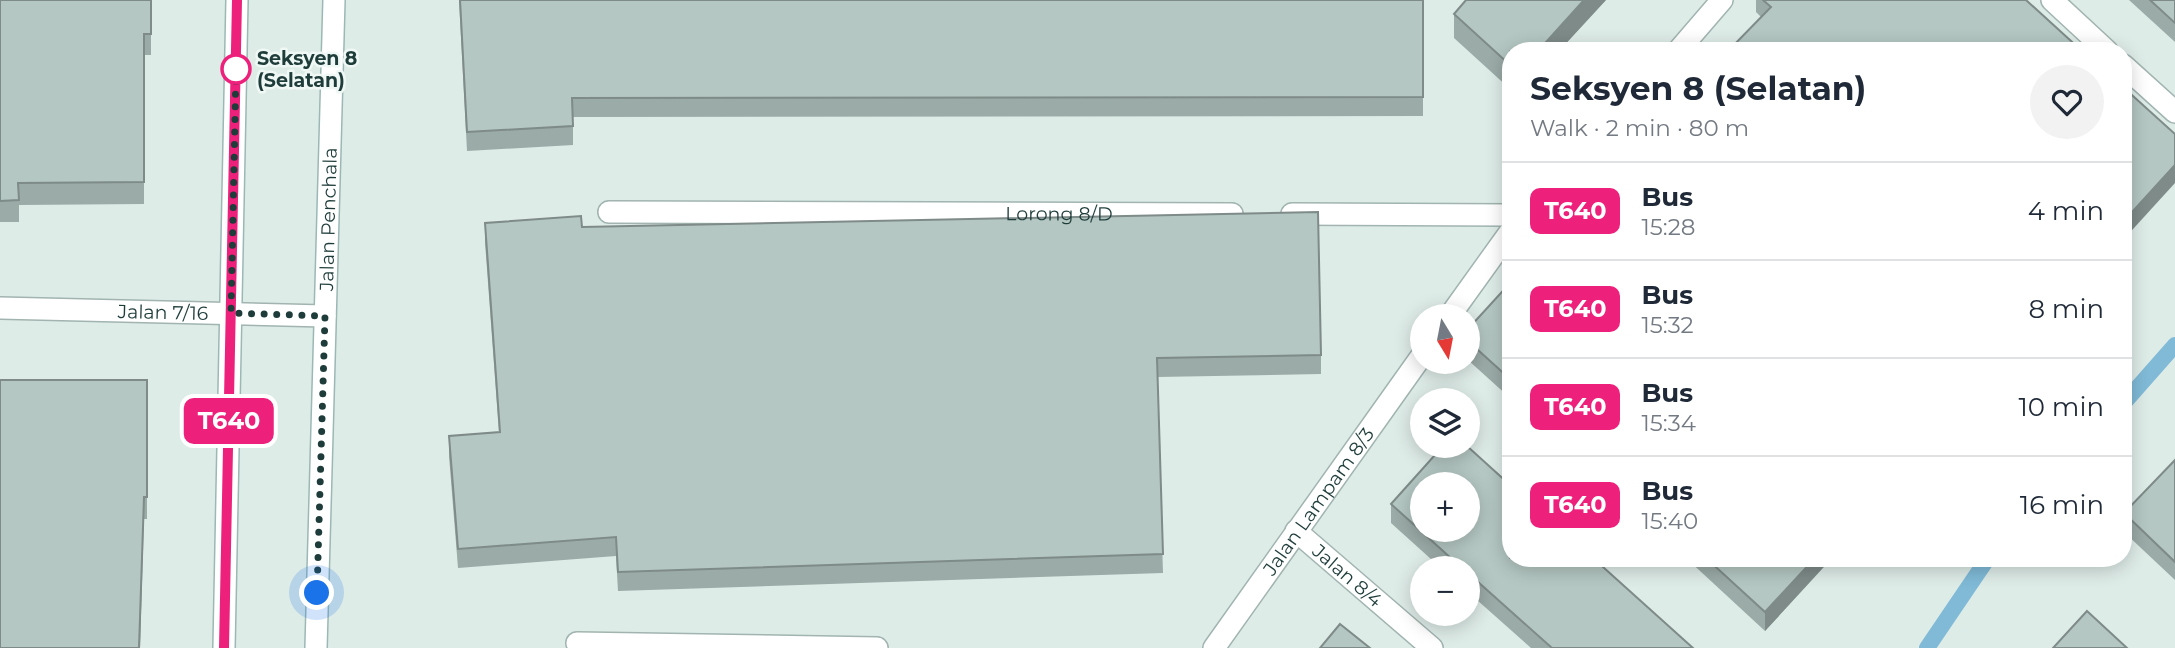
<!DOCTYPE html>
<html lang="en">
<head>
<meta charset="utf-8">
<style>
	:root { --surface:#fff; --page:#f2f2f3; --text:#1f2937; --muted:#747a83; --line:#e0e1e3 }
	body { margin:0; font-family:Montserrat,sans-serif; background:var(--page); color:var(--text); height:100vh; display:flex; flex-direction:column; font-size:26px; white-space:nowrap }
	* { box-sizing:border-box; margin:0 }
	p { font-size:23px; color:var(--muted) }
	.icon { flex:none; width:38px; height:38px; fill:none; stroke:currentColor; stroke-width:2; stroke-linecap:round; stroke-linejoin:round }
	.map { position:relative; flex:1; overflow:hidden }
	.drawer { position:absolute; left:1502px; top:42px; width:630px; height:525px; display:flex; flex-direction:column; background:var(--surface); border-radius:28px; box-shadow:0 4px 18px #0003 }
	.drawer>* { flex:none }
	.badge { padding:0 14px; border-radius:10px; font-size:24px; line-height:46px }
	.needle { width:46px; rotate:170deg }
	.controls { position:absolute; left:1410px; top:304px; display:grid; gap:14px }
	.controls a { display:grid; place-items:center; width:70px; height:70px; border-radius:50%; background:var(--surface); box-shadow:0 4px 18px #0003; font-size:35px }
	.you { position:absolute; width:35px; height:35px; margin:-18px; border:5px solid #fff; border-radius:50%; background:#1a73e8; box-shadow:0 0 0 10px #1a73e833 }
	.map>.badge { position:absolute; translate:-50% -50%; box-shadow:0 0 0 4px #fff }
	.round { display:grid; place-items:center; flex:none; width:74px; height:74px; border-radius:37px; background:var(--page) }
	.summary { display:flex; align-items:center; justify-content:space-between; height:119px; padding:0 28px }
	h1 { font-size:33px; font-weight:700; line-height:52px }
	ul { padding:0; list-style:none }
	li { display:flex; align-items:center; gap:21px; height:98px; padding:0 28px; border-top:2px solid var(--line) }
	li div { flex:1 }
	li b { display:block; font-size:26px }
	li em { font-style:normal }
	li .badge { min-width:77px; font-weight:700; text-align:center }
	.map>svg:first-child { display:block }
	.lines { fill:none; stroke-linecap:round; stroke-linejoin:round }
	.stream { stroke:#80bad7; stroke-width:16 }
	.minor-casing { stroke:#a1b4b0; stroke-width:24 }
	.secondary-casing { stroke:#9cb8b3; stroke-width:24 }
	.minor { stroke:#fff; stroke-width:21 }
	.secondary { stroke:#fff; stroke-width:21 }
	.wall { fill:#9baba7 }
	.shaded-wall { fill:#7e8b88 }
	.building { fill:#b4c7c2; stroke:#7e8b88; stroke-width:2; fill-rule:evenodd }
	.line-casing { stroke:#fff; stroke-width:16 }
	.line { stroke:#ed207b; stroke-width:10 }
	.walk { stroke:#1e3d3a; stroke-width:7; stroke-dasharray:0 12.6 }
	.stop-dot { fill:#fff; stroke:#ed207b; stroke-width:3.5 }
	.labels { text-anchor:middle; stroke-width:5; stroke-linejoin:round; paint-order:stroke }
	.stop-label { font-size:19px; font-weight:bold; fill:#1e3d3a; stroke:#eff8f5; text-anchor:start }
	.street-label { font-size:19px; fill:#1e3d3a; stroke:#eff8f5 }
</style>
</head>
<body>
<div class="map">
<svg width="2175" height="648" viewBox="0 0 2175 648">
	<rect width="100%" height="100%" fill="#deece8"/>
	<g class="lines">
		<!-- stream -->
		<g class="stream">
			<path d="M 2123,404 L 2175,345"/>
			<path d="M 1927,648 L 1988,558"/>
		</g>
		<defs>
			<g id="minor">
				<path d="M 2052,0 L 2107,51"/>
				<path d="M 1678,51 L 1722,0"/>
				<path d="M 2123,65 L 2175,112"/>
				<path id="s1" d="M 609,212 L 1232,214"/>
				<path d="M 1292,214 L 1510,215"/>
				<path id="s2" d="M 0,308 L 325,316"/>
				<path d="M 1449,317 L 1510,232"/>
				<path id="s3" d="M 1296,531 L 1432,648"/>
				<path d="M 577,643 L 877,648"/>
				<path id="s4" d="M 1214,648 L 1423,354"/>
			</g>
			<g id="secondary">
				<path d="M 224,648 L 237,0"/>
				<path id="s5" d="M 316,648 L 334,0"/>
			</g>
		</defs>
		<!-- minor casing -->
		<use href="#minor" class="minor-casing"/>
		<!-- secondary casing -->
		<use href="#secondary" class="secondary-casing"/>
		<!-- minor -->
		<use href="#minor" class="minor"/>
		<!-- secondary -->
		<use href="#secondary" class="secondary"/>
	</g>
	<!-- wall -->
	<g class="wall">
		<path d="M 0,0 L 151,0 L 151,55 L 144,55 L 144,204 L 19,205 L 19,222 L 0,222 Z"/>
		<path d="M 459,0 L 1423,0 L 1423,116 L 573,117 L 573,145 L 467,151 Z"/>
		<path d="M 1606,0 L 1559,51 L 1510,51 L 1510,89 L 1454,38 L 1454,14 Z"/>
		<path d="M 1756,0 L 1763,0 L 2082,51 L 1761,17 L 1756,12 Z"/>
		<path d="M 2129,0 L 2175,0 L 2175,42 Z"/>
		<path d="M 485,223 L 582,227 L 1321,355 L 1321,374 L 1157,377 L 1163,573 L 618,591 L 616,556 L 458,568 L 449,456 L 449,436 L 499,433 L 485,242 Z"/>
		<path d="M 1510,283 L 1510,398 L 1468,360 L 1468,329 Z"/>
		<path d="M 147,380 L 147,519 L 144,519 L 140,648 Z"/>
		<path d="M 2175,460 L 2175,580 L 2124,532 L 2124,513 Z"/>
		<path d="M 1391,504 L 1693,648 L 1531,648 L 1468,592 L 1468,569 L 1442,569 L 1391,523 Z"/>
		<path d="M 1686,558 L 1832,558 L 1765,631 Z"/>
	</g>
	<!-- shaded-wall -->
	<g class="shaded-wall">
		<path d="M 1584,0 L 1606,0 L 1559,51 L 1538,51 Z"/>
		<path d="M 2175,165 L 2175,183 L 2123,240 L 2123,222 Z"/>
		<path d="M 144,497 L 140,648 L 139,648 Z"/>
		<path d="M 1815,558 L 1832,558 L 1765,631 L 1765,612 Z"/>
	</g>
	<!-- building -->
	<g class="building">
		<path d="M 0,0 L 151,0 L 151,34 L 144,34 L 144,182 L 18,183 L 19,200 L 0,201 Z"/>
		<path d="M 460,0 L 1423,0 L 1423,97 L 572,98 L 573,126 L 467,132 Z"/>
		<path d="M 1466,0 L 1584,0 L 1538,51 L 1510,51 L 1510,65 L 1454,14 Z"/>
		<path d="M 1763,0 L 2026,0 L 2082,51 L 1728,51 L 1771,7 Z"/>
		<path d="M 2150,0 L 2175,0 L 2175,23 Z"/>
		<path d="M 2123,87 L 2175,134 L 2175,165 L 2123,222 Z"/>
		<path d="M 1318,212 L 1321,355 L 1157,358 L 1163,554 L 618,572 L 616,537 L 458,549 L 449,436 L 500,432 L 485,223 L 581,216 L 582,227 Z"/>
		<path d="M 1510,283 L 1510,379 L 1468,341 L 1468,329 Z"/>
		<path d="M 0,380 L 147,380 L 147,497 L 144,497 L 139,648 L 0,648 Z"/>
		<path d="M 1443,446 L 1467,446 L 1510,485 L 1510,558 L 1593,558 L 1693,648 L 1552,648 L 1468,573 L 1468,569 L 1463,569 L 1391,504 ZM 1423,485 L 1468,485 L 1468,530 L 1423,530 Z"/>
		<path d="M 2175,460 L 2175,562 L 2124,513 Z"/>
		<path d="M 1706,558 L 1815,558 L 1765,612 Z"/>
		<path d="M 2087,611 L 2127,648 L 2053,648 Z"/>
		<path d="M 1340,624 L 1370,648 L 1320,648 Z"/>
	</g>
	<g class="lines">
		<defs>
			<path id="line" d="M 224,648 L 237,0"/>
		</defs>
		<!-- line casing -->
		<use href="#line" class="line-casing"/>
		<!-- line -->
		<use href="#line" class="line"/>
		<!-- walk -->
		<path class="walk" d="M 236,69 L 231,313 L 325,316 L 317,593"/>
	</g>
	<!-- markers -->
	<circle class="stop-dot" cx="236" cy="69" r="14"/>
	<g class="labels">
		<!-- stop labels -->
		<g class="stop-label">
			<text x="257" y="65">Seksyen 8<tspan x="257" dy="22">(Selatan)</tspan></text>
		</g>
		<!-- street labels -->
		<g class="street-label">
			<text dy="7" stroke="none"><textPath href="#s1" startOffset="450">Lorong 8/D</textPath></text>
			<text dy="7" stroke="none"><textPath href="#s5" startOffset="429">Jalan Penchala</textPath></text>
			<text dy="7" stroke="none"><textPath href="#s2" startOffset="163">Jalan 7/16</textPath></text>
			<text dy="7" stroke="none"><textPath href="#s4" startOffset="180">Jalan Lampam 8/3</textPath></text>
			<text dy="7" stroke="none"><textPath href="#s3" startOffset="68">Jalan 8/4</textPath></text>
		</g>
	</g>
</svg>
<div class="controls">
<a><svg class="needle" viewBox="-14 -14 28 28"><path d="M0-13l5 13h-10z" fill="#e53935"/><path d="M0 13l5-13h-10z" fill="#747a83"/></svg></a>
<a><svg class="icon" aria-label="layers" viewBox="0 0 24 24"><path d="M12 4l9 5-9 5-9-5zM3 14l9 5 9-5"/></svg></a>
<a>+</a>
<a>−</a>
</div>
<div class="you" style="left:317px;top:593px"></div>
<b class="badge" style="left:229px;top:421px;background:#ed207b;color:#fff">T640</b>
<section class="drawer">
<div class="summary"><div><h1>Seksyen 8 (Selatan)</h1><p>Walk · 2 min · 80 m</p></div><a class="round"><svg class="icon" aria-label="heart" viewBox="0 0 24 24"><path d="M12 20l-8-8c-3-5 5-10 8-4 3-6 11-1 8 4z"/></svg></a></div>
<ul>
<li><span class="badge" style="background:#ed207b;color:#fff">T640</span><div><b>Bus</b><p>15:28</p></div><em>4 min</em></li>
<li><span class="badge" style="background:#ed207b;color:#fff">T640</span><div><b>Bus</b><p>15:32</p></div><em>8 min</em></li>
<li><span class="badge" style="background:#ed207b;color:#fff">T640</span><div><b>Bus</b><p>15:34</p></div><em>10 min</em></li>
<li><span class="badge" style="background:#ed207b;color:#fff">T640</span><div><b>Bus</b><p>15:40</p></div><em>16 min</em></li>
</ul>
</section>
</div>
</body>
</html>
